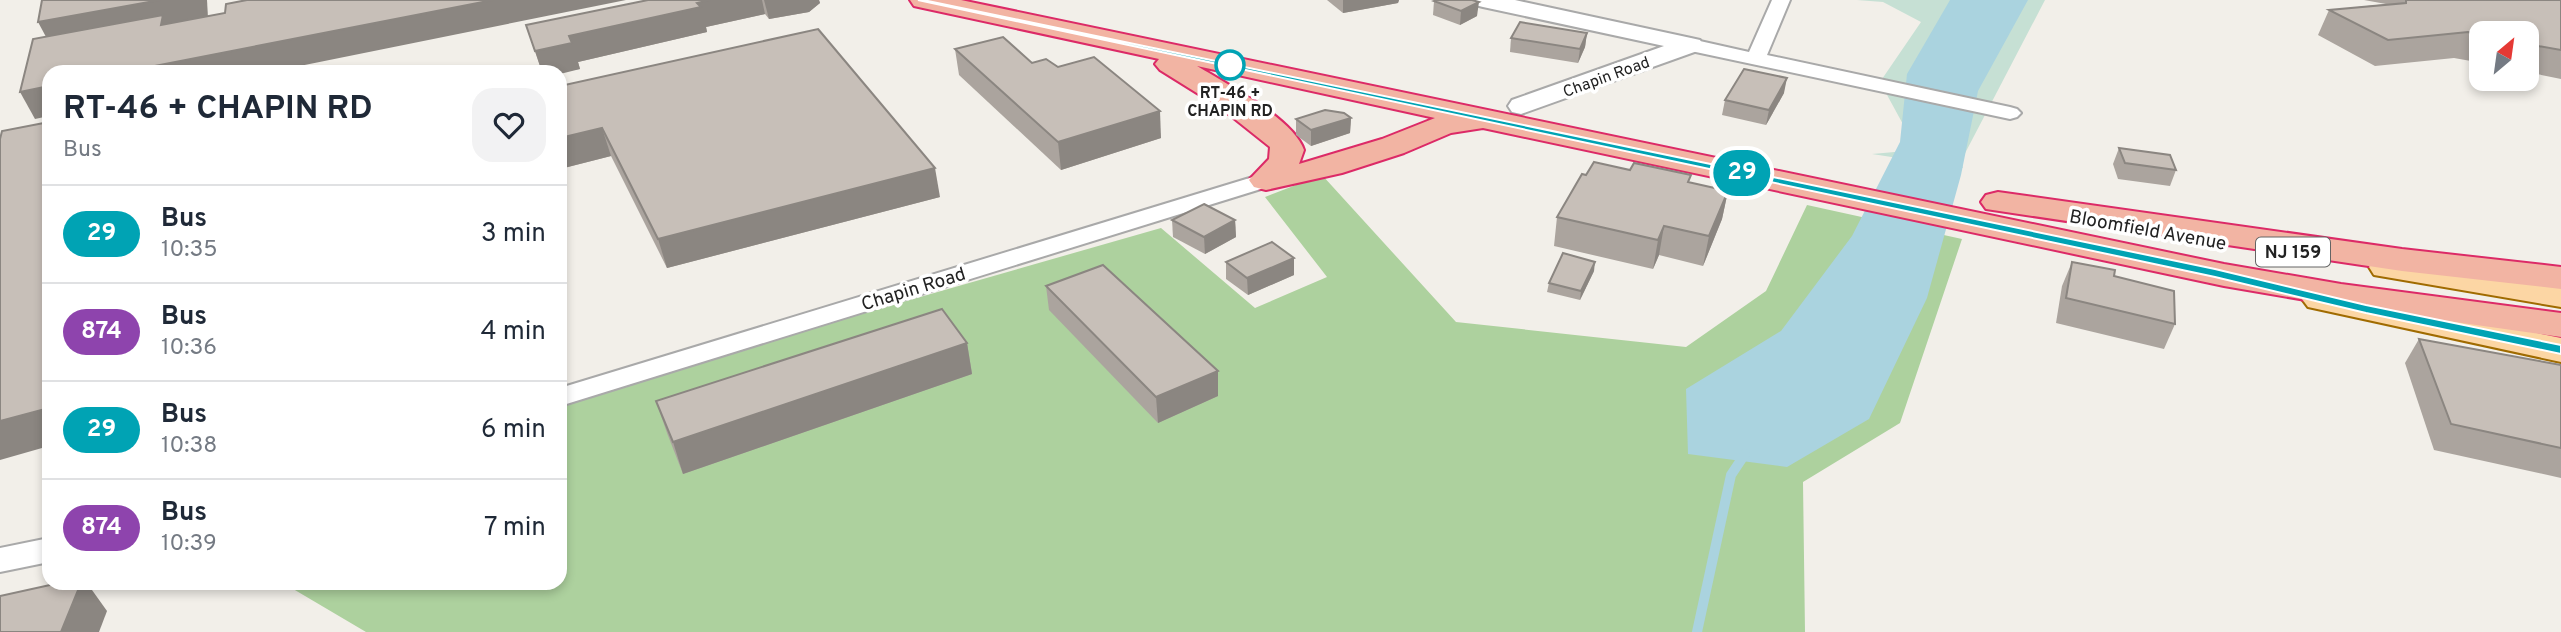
<!DOCTYPE html>
<html lang="en">
<head>
<meta charset="utf-8">
<style>
	:root { --surface:#fff; --page:#f2f2f3; --text:#1f2937; --muted:#747a83; --line:#e0e1e3 }
	body { margin:0; font-family:Overpass,sans-serif; background:var(--page); color:var(--text); height:100vh; display:flex; flex-direction:column; font-size:26px; white-space:nowrap }
	* { box-sizing:border-box; margin:0 }
	p { font-size:23px; color:var(--muted) }
	.icon { flex:none; width:38px; height:38px; fill:none; stroke:currentColor; stroke-width:2; stroke-linecap:round; stroke-linejoin:round }
	.map { position:relative; flex:1; overflow:hidden }
	.details { position:absolute; left:42px; top:65px; width:525px; height:525px; display:flex; flex-direction:column; background:var(--surface); border-radius:21px; box-shadow:0 4px 10px #0003 }
	.details>* { flex:none }
	.badge { padding:0 14px; border-radius:23px; font-size:24px; line-height:46px }
	.needle { width:46px; rotate:29deg }
	.controls { position:absolute; left:2469px; top:21px; display:grid; gap:14px }
	.controls a { display:grid; place-items:center; width:70px; height:70px; border-radius:14px; background:var(--surface); box-shadow:0 4px 10px #0003; font-size:35px }
	.map>.badge { position:absolute; translate:-50% -50%; box-shadow:0 0 0 4px #fff }
	.round { display:grid; place-items:center; flex:none; width:74px; height:74px; border-radius:21px; background:var(--page) }
	.overview { display:flex; align-items:center; justify-content:space-between; height:119px; padding:0 21px }
	h1 { font-size:33px; font-weight:700; line-height:52px }
	ul { padding:0; list-style:none }
	li { display:flex; align-items:center; gap:21px; height:98px; padding:0 21px; border-top:2px solid var(--line) }
	li div { flex:1 }
	li b { display:block; font-size:26px }
	li em { font-style:normal }
	li .badge { min-width:77px; font-weight:700; text-align:center }
	.map>svg:first-child { display:block }
	.forest { fill:#add19e }
	.wetland { fill:#c6e0d4 }
	.water { fill:#aad3df }
	.lines { fill:none; stroke-linecap:round; stroke-linejoin:round }
	.stream { stroke:#aad3df; stroke-width:10 }
	.minor-casing { stroke:#a9a9a9; stroke-width:4 }
	.tertiary-casing { stroke:#a9a9a9; stroke-width:4 }
	.primary-casing { stroke:#a06b00; stroke-width:4 }
	.trunk-casing { stroke:#dc2a67; stroke-width:4 }
	.minor { fill:#fff; fill-rule:evenodd }
	.tertiary { fill:#fff; fill-rule:evenodd }
	.primary { fill:#fcd6a4; fill-rule:evenodd }
	.trunk { fill:#f2b4a3; fill-rule:evenodd }
	.wall { fill:#aba49e }
	.shaded-wall { fill:#8b8681 }
	.building { fill:#c7bfb8; stroke:#8b8681; stroke-width:2 }
	.line { fill:#00a3b4; stroke:#fff; stroke-width:2 }
	.stop-dot { fill:#fff; stroke:#00a3b4; stroke-width:3.5 }
	.labels { text-anchor:middle; stroke-width:7; stroke-linejoin:round; paint-order:stroke }
	.far-street-label { font-size:16px; fill:#222; stroke:#fff }
	.far-stop-label { font-size:16px; font-weight:bold; fill:#222; stroke:#fff }
	.shield { fill:#fff; stroke:#646464; stroke-width:2 }
	.shield-label { font-size:18px; font-weight:bold; fill:#222 }
	.street-label { font-size:19px; fill:#222; stroke:#fff }
</style>
</head>
<body>
<div class="map">
<svg width="2561" height="632" viewBox="0 0 2561 632">
	<rect width="100%" height="100%" fill="#f2efe9"/>
	<!-- forest -->
	<path class="forest" d="M 1322,175 L 1456,322 L 1686,347 L 1766,291 L 1807,205 L 1962,239 L 1900,423 L 1803,482 L 1805,632 L 366,632 L 283,583 L 560,583 L 560,400 L 1161,228 L 1255,308 L 1327,277 L 1265,197 Z"/>
	<!-- wetland -->
	<path class="wetland" d="M 1857,0 L 2045,0 L 1961,161 L 1963,168 L 1872,154 L 1917,150 L 1880,82 L 1921,22 L 1883,2 Z"/>
	<!-- water -->
	<path class="water" d="M 1950,0 L 2028,0 L 1978,91 L 1961,175 L 1927,298 L 1869,419 L 1787,467 L 1688,454 L 1686,389 L 1781,331 L 1852,236 L 1900,142 L 1907,74 Z"/>
	<g class="lines">
		<!-- stream -->
		<path class="stream" d="M 1697,632 L 1731,475 L 1745,454"/>
		<defs>
			<g id="minor">
				<path d="M 1772,0 L 1790,0 L 1767,55 L 2010,107 L 2017,109 L 2021,113 L 2017,117 L 2010,119 L 1691,51 L 1681,45 L 1691,39 L 1749,52 Z"/>
				<path d="M 1266,173 L 1274,175 L 1277,180 L 1274,185 L 560,406 L 560,388 Z"/>
				<path d="M 49,538 L 49,562 L 0,572 L 0,548 Z"/>
			</g>
			<path id="tertiary" d="M 1471,0 L 1515,0 L 1691,38 L 1700,40 L 1703,45 L 1700,50 L 1521,114 L 1512,112 L 1508,106 L 1512,100 L 1664,46 L 1483,7 L 1475,5 Z"/>
			<g id="primary">
				<path d="M 2387,256 L 2561,285 L 2561,307 L 2374,275 L 2369,267 L 2374,259 Z"/>
				<path d="M 2321,288 L 2561,338 L 2561,362 L 2308,307 L 2302,299 L 2308,291 Z"/>
			</g>
			<g id="trunk">
				<path d="M 910,0 L 961,0 L 2224,264 L 2341,284 L 2561,313 L 2561,337 L 2341,306 L 2224,286 L 1483,128 L 1451,133 L 1404,153 L 1342,173 L 1266,190 L 1254,187 L 1249,180 L 1269,159 L 1270,147 L 1221,108 L 1160,70 L 1155,64 L 1159,59 L 923,8 L 914,6 ZM 1197,66 L 1435,118 L 1382,139 L 1299,164 L 1304,150 C 1294,119 1225,83 1197,66 Z"/>
				<path d="M 1998,192 L 2402,249 L 2561,267 L 2561,289 L 2402,271 L 1986,209 L 1981,202 L 1986,195 Z"/>
			</g>
		</defs>
		<!-- minor casing -->
		<use href="#minor" class="minor-casing"/>
		<!-- tertiary casing -->
		<use href="#tertiary" class="tertiary-casing"/>
		<!-- primary casing -->
		<use href="#primary" class="primary-casing"/>
		<!-- trunk casing -->
		<use href="#trunk" class="trunk-casing"/>
		<!-- minor -->
		<use href="#minor" class="minor"/>
		<!-- tertiary -->
		<use href="#tertiary" class="tertiary"/>
		<!-- primary -->
		<use href="#primary" class="primary"/>
		<!-- trunk -->
		<use href="#trunk" class="trunk"/>
	</g>
	<!-- wall -->
	<g class="wall">
		<path d="M 648,0 L 819,0 L 820,3 L 809,12 L 769,19 L 765,14 L 706,27 L 707,32 L 578,62 L 580,69 L 560,72 L 542,72 L 526,25 Z"/>
		<path d="M 1327,0 L 1399,0 L 1398,3 L 1343,13 Z"/>
		<path d="M 2364,0 L 2561,0 L 2561,79 L 2527,72 L 2527,33 L 2482,33 L 2482,63 L 2454,58 L 2375,66 L 2318,35 L 2329,10 L 2386,4 Z"/>
		<path d="M 1434,1 L 1477,16 L 1460,25 L 1433,15 Z"/>
		<path d="M 1587,33 L 1585,47 L 1578,63 L 1510,52 L 1511,38 Z"/>
		<path d="M 955,49 L 1032,63 L 1161,138 L 1061,170 L 959,75 Z"/>
		<path d="M 560,86 L 940,197 L 667,268 L 611,156 L 560,169 Z"/>
		<path d="M 1784,93 L 1766,125 L 1722,115 L 1725,100 Z"/>
		<path d="M 1351,118 L 1350,133 L 1311,146 L 1296,135 L 1296,119 Z"/>
		<path d="M 2119,148 L 2176,170 L 2170,186 L 2118,179 L 2113,164 Z"/>
		<path d="M 1586,175 L 1689,182 L 1728,191 L 1722,219 L 1703,266 L 1659,255 L 1653,269 L 1554,246 L 1557,217 Z"/>
		<path d="M 1172,220 L 1235,220 L 1236,237 L 1205,254 L 1173,237 Z"/>
		<path d="M 1294,258 L 1294,275 L 1248,295 L 1226,279 L 1226,262 Z"/>
		<path d="M 2072,262 L 2114,276 L 2175,324 L 2164,349 L 2056,323 L 2062,286 Z"/>
		<path d="M 1594,271 L 1580,300 L 1547,292 L 1549,283 Z"/>
		<path d="M 1046,286 L 1218,371 L 1218,396 L 1158,423 L 1049,310 Z"/>
		<path d="M 2419,339 L 2561,365 L 2561,478 L 2434,450 L 2405,363 Z"/>
		<path d="M 967,343 L 972,374 L 683,474 L 667,433 L 656,401 Z"/>
	</g>
	<!-- shaded-wall -->
	<g class="shaded-wall">
		<path d="M 160,0 L 207,0 L 208,18 L 52,48 L 38,22 Z"/>
		<path d="M 493,0 L 626,0 L 270,72 L 124,72 Z"/>
		<path d="M 710,0 L 762,0 L 765,14 L 706,27 L 707,32 L 578,62 L 580,69 L 560,74 L 560,72 L 542,72 L 535,51 L 569,36 Z"/>
		<path d="M 764,0 L 819,0 L 820,3 L 809,12 L 769,19 Z"/>
		<path d="M 1343,0 L 1399,0 L 1398,3 L 1343,13 Z"/>
		<path d="M 1479,2 L 1477,16 L 1460,25 L 1461,11 Z"/>
		<path d="M 1587,33 L 1585,47 L 1578,63 L 1580,49 Z"/>
		<path d="M 1787,78 L 1784,93 L 1766,125 L 1769,110 Z"/>
		<path d="M 49,86 L 49,116 L 35,119 L 20,92 Z"/>
		<path d="M 1160,111 L 1161,138 L 1061,170 L 1058,142 Z"/>
		<path d="M 1351,118 L 1350,133 L 1311,146 L 1311,130 Z"/>
		<path d="M 602,128 L 611,156 L 560,169 L 560,138 Z"/>
		<path d="M 935,168 L 940,197 L 667,268 L 658,239 Z"/>
		<path d="M 1728,191 L 1722,219 L 1703,266 L 1709,236 Z"/>
		<path d="M 1235,220 L 1236,237 L 1205,254 L 1204,237 Z"/>
		<path d="M 1664,226 L 1659,255 L 1653,269 L 1658,240 Z"/>
		<path d="M 1294,258 L 1294,275 L 1248,295 L 1247,278 Z"/>
		<path d="M 1595,262 L 1594,271 L 1580,300 L 1581,291 Z"/>
		<path d="M 967,343 L 972,374 L 683,474 L 673,442 Z"/>
		<path d="M 1218,371 L 1218,396 L 1158,423 L 1156,397 Z"/>
		<path d="M 49,408 L 49,446 L 0,460 L 0,421 Z"/>
		<path d="M 81,583 L 87,583 L 107,611 L 99,632 L 61,632 Z"/>
	</g>
	<!-- building -->
	<g class="building">
		<path d="M 42,0 L 160,0 L 38,22 Z"/>
		<path d="M 247,0 L 493,0 L 124,72 L 49,72 L 49,86 L 20,92 L 33,39 L 163,15 L 161,25 L 225,13 L 226,4 Z"/>
		<path d="M 648,0 L 710,0 L 697,3 L 701,7 L 569,36 L 572,43 L 535,51 L 526,25 Z"/>
		<path d="M 1437,0 L 1472,0 L 1479,2 L 1461,11 L 1434,1 Z"/>
		<path d="M 2406,0 L 2561,0 L 2561,50 L 2527,44 L 2527,33 L 2482,33 L 2482,35 L 2468,32 L 2388,40 L 2329,10 L 2406,3 Z"/>
		<path d="M 1520,22 L 1587,33 L 1580,49 L 1511,38 Z"/>
		<path d="M 818,29 L 935,168 L 658,239 L 602,128 L 560,138 L 560,86 Z"/>
		<path d="M 1003,37 L 1032,63 L 1046,59 L 1058,67 L 1094,57 L 1160,111 L 1058,142 L 955,49 Z"/>
		<path d="M 1744,69 L 1787,78 L 1769,110 L 1725,100 Z"/>
		<path d="M 1325,110 L 1344,113 L 1351,118 L 1311,130 L 1296,119 Z"/>
		<path d="M 49,122 L 49,408 L 0,421 L 0,139 L 2,131 Z"/>
		<path d="M 2119,148 L 2170,155 L 2176,170 L 2125,163 Z"/>
		<path d="M 1594,162 L 1630,170 L 1634,163 L 1691,175 L 1688,182 L 1728,191 L 1709,236 L 1664,226 L 1658,240 L 1557,217 L 1582,174 L 1586,175 Z"/>
		<path d="M 1204,204 L 1235,220 L 1204,237 L 1172,220 Z"/>
		<path d="M 1272,242 L 1294,258 L 1247,278 L 1226,262 Z"/>
		<path d="M 1563,253 L 1595,262 L 1581,291 L 1549,283 Z"/>
		<path d="M 2072,262 L 2115,270 L 2114,276 L 2174,291 L 2175,324 L 2066,298 Z"/>
		<path d="M 1103,265 L 1218,371 L 1156,397 L 1046,286 Z"/>
		<path d="M 942,309 L 967,343 L 673,442 L 656,401 Z"/>
		<path d="M 2419,339 L 2561,365 L 2561,448 L 2451,424 Z"/>
		<path d="M 59,583 L 81,583 L 61,632 L 0,632 L 0,596 Z"/>
	</g>
	<!-- line -->
	<path class="line" d="M 918,0 L 923,0 L 2215,269 L 2366,305 L 2561,345 L 2561,354 L 2366,313 L 2215,277 Z"/>
	<!-- markers -->
	<circle class="stop-dot" cx="1230" cy="65" r="14"/>
	<g class="labels">
		<!-- far-street labels -->
		<g class="far-street-label">
			<text transform="translate(1606 76) rotate(-20)" y="6">Chapin Road</text>
		</g>
		<!-- far-stop labels -->
		<g class="far-stop-label">
			<text x="1230" y="98">RT-46 +<tspan x="1230" dy="18">CHAPIN RD</tspan></text>
		</g>
		<!-- shield labels -->
		<rect class="shield" x="2256" y="237.5" width="74" height="29" rx="5"/>
		<g class="shield-label">
			<text x="2293" y="258">NJ 159</text>
		</g>
		<!-- street labels -->
		<g class="street-label">
			<text transform="translate(2148 229) rotate(10)" y="7">Bloomfield Avenue</text>
			<text transform="translate(913 288) rotate(-17)" y="7">Chapin Road</text>
		</g>
	</g>
</svg>
<div class="controls">
<a><svg class="needle" viewBox="-14 -14 28 28"><path d="M0-13l5 13h-10z" fill="#e53935"/><path d="M0 13l5-13h-10z" fill="#747a83"/></svg></a>
</div>
<b class="badge" style="left:1742px;top:173px;background:#00a3b4;color:#fff">29</b>
<section class="details">
<div class="overview"><div><h1>RT-46 + CHAPIN RD</h1><p>Bus</p></div><a class="round"><svg class="icon" aria-label="heart" viewBox="0 0 24 24"><path d="M12 20l-8-8c-3-5 5-10 8-4 3-6 11-1 8 4z"/></svg></a></div>
<ul>
<li><span class="badge" style="background:#00a3b4;color:#fff">29</span><div><b>Bus</b><p>10:35</p></div><em>3 min</em></li>
<li><span class="badge" style="background:#8e44ad;color:#fff">874</span><div><b>Bus</b><p>10:36</p></div><em>4 min</em></li>
<li><span class="badge" style="background:#00a3b4;color:#fff">29</span><div><b>Bus</b><p>10:38</p></div><em>6 min</em></li>
<li><span class="badge" style="background:#8e44ad;color:#fff">874</span><div><b>Bus</b><p>10:39</p></div><em>7 min</em></li>
</ul>
</section>
</div>
</body>
</html>
